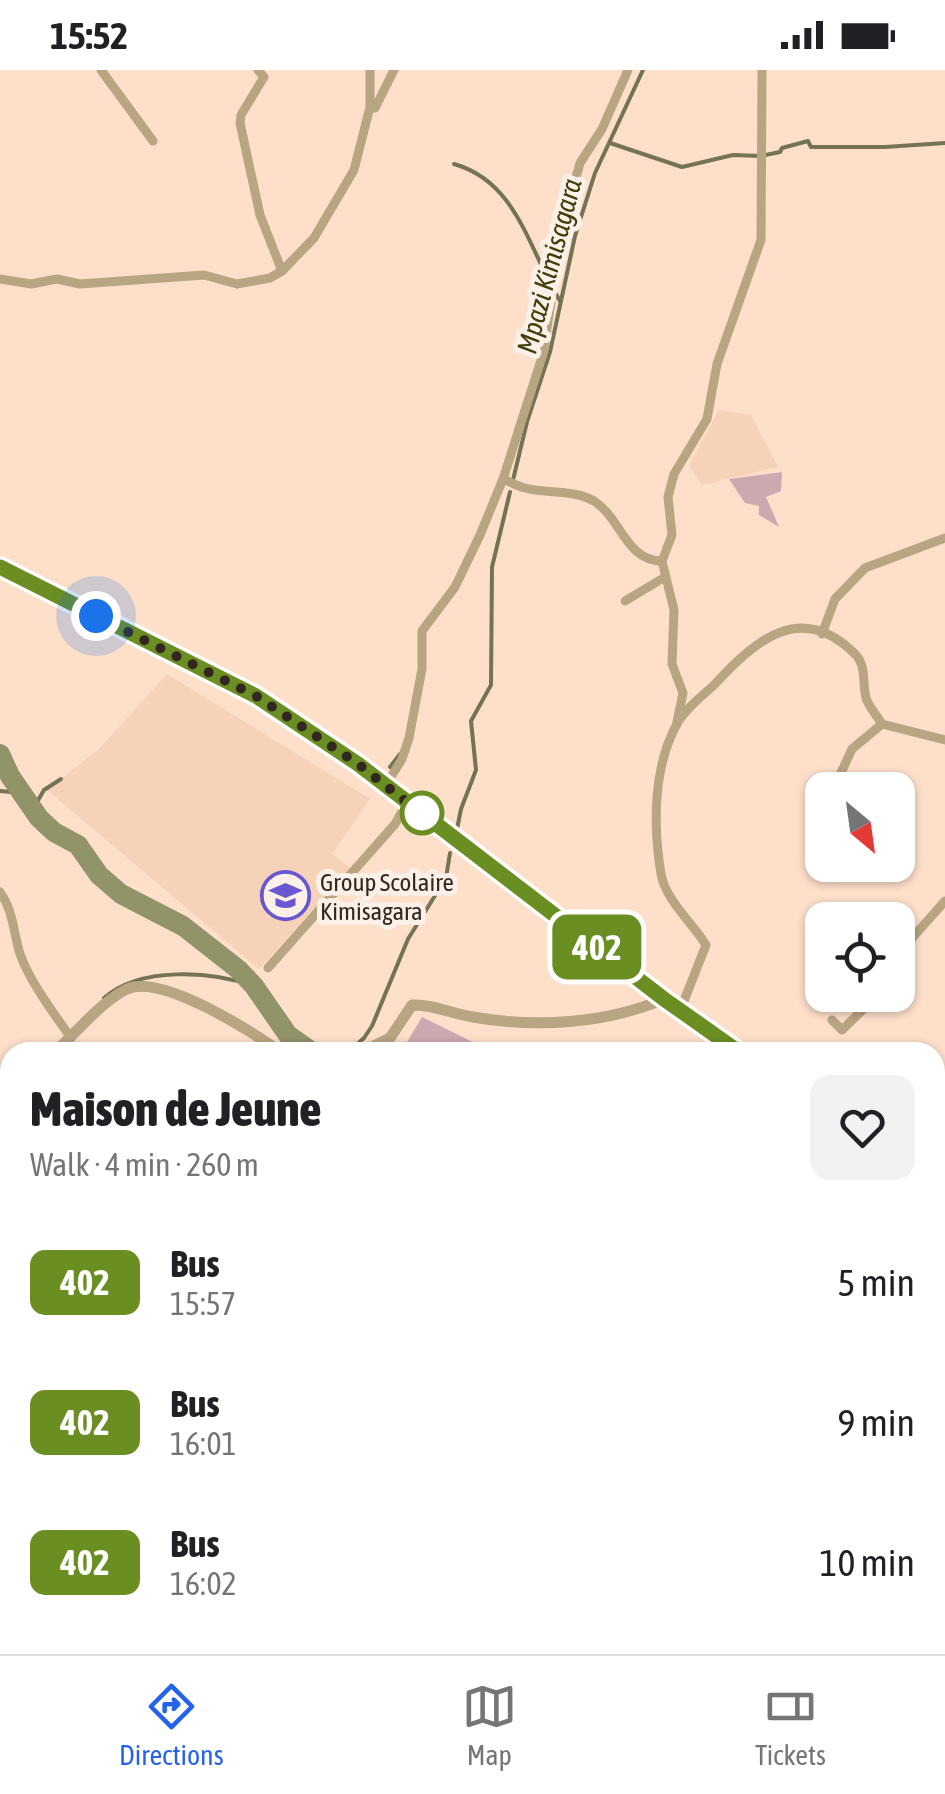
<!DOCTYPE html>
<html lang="en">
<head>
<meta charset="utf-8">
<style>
	:root { --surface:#fff; --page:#f2f2f2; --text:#202124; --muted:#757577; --line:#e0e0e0; --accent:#2563eb }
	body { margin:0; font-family:"Asap Condensed",sans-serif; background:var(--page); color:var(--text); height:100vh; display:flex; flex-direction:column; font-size:38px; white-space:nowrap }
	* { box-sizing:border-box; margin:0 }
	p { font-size:32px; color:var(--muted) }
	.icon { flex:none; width:55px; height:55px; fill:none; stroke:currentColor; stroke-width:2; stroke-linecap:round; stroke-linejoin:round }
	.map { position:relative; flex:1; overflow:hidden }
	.side { position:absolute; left:0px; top:972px; width:945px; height:612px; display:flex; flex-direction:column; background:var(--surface); border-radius:30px 30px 0 0; box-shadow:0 2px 8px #0004 }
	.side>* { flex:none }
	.badge { padding:0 20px; border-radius:15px; font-size:35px; line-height:65px }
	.needle { width:65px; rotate:151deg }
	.buttons { position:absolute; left:805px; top:702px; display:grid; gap:20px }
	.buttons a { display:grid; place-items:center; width:110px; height:110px; border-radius:20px; background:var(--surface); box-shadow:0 2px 8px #0004; font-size:50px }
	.you { position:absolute; width:50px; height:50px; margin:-25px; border:8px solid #fff; border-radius:50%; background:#1a73e8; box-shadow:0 0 0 15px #1a73e833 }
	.map>.badge { position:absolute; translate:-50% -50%; box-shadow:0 0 0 5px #fff }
	.round { display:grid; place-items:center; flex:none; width:105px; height:105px; border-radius:20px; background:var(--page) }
	.headline { display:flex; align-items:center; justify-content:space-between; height:170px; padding:0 30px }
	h1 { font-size:48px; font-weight:800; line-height:75px }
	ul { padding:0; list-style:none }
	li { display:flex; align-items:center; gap:30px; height:140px; padding:0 30px }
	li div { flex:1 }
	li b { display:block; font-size:38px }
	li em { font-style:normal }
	li .badge { min-width:110px; font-weight:700; text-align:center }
	.status { display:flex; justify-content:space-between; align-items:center; height:70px; padding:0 50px; background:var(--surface); direction:ltr }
	.status svg { height:28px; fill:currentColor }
	.tabs { display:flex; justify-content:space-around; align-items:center; height:140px; border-top:2px solid var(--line); background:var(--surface); font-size:28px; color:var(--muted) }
	.tabs a { display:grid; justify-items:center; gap:5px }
	.tabs .active { color:var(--accent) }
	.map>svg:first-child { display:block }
	.built { fill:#f6d2b9 }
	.green { fill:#cea8b0 }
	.forest { fill:#cc9ca6 }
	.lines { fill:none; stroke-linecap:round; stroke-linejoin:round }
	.stream { stroke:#747353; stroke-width:4 }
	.river { stroke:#919369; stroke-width:20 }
	.minor { stroke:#b8a582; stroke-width:9 }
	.tertiary { stroke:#b8a582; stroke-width:11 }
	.secondary { stroke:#a2864f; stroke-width:12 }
	.line-casing { stroke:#fff; stroke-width:22 }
	.line { stroke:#6b8e23; stroke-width:15 }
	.walk { stroke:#322720; stroke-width:10; stroke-dasharray:0 18 }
	.stop-dot { fill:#fff; stroke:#6b8e23; stroke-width:5 }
	.labels { text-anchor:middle; stroke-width:10; stroke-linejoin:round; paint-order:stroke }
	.poi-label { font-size:25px; fill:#322720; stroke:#fcf0e8; text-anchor:start }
	.water-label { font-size:28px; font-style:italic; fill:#3e3e08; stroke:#fcf0e8 }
</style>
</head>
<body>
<div class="status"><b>15:52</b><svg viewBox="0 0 49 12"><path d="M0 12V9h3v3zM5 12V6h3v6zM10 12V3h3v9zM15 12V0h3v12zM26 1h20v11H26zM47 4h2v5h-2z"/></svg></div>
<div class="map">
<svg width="945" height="1584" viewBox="0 0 945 1584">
	<rect width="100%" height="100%" fill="#fddfca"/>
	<!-- built -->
	<g class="built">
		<path d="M 719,340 L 751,345 L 778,397 L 702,415 L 689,395 Z"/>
		<path d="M 167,604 L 370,729 L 332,784 L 351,798 L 259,899 L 47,720 L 98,680 Z"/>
	</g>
	<!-- green -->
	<g class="green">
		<path d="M 782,402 L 781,421 L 766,427 L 779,457 L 759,445 L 759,436 L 745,433 L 729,409 Z"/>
		<path d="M 422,947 L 493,982 L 494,982 L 401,982 Z"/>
	</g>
	<!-- forest -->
	<path class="forest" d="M 94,1575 L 250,1575 L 248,1584 L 93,1584 Z"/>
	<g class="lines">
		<!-- stream -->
		<g class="stream">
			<path d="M 610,73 L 682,97 L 733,85 L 761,86 L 780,82 L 782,78 L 808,71 L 811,77 L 885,77 L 945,73"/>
			<path d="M 454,94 C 518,112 529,181 560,231"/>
			<path d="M 513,410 L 527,352 L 550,282 L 575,166 L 595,103 L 643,0"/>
			<path d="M 390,697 L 400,684"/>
			<path d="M 0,721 L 22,723"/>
			<path d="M 33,739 L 44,720 L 61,709"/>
			<path d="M 456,764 L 461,739 L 476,700 L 471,651 L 491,615 L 492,497 L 510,422"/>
			<path d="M 104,928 C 140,896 211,901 254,916"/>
			<path d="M 348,982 L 364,968 L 372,956 L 408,869 L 446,808 L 450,783"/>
			<path d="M 0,1020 L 10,1012"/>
			<path d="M 935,1337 L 943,1338"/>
		</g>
		<!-- river -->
		<g class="river">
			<path d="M 0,684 L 10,706 L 39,748 L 54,762 L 78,775 L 99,805 L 121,824 L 183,856 L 239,900 L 254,916 L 288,965 L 312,982"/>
			<path d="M 935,1331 L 945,1339"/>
		</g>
		<!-- minor -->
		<g class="minor">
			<path d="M 101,0 L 153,71"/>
			<path d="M 258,0 L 264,7 L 241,45 L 240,53 L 260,145 L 282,201"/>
			<path d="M 370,37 L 375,38 L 394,0"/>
			<path d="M 0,209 L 31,214 L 57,209 L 80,214 L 204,205 L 237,214 L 270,208 L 282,201 L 314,168 L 354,100 L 370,37 L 370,0"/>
			<path d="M 503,409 C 510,412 517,416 525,418 C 547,424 573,419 594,431 C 621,448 626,491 662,491"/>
			<path d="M 625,531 L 665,507"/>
			<path d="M 822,564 L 835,529 L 865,498 L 945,468"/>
			<path d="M 677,652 L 683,623 L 672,594 L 674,540 L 662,491 L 672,465 L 668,427 L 674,404 L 707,349 L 717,294 L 761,170 L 762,0"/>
			<path d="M 386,715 L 402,689 L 409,668 L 422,599 L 422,561 L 455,517 L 480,465 L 503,409 L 543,284 L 563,154 L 580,93 L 602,59 L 628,0"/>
			<path d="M 833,720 L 852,679 L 882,654"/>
			<path d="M 0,822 C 14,842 13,862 20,884 C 31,914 53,942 71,968"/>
			<path d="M 898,893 L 913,867 L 945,831"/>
			<path d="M 268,898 L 395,754 L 408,731"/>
			<path d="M 680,941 L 706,875 C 692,852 666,831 661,804 C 653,756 653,697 677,654 C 684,640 702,626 714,615 C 754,572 800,529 855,584 C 867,596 862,613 866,628 C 869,637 877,646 882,654 L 945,670"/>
			<path d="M 832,950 L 842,960 L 878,925"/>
			<path d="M 0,1073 L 10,1074"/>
			<path d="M 935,1370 L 945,1381"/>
			<path d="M 0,1428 L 10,1440"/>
			<path d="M 935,1468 L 945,1487"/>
			<path d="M 0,1494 L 1,1485 L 10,1473"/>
			<path d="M 0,1507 L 8,1545"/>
			<path d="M 291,1575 L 300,1584"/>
			<path d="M 804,1575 L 816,1584"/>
			<path d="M 318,1584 L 361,1575"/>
		</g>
		<!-- tertiary -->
		<g class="tertiary">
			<path d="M 55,982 C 77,962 99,934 125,920 C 158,901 253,962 280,982"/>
			<path d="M 362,982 L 390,968 L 412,935 C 433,934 452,944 473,947 C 535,958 605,954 664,929"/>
			<path d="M 0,1032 L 10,1024"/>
			<path d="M 0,1129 L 10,1129"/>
			<path d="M 705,1575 L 722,1584"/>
		</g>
		<!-- secondary -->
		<g class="secondary">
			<path d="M 0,497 L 256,626 L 358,694 L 664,929 L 740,982"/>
			<path d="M 935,1106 L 945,1111"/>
			<path d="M 0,1539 L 10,1547"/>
			<path d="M 35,1575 L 43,1584"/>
		</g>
	</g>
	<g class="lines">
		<defs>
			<path id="line" d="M 0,497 L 256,626 L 358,694 L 664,929 L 739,982"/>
		</defs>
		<!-- line casing -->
		<use href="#line" class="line-casing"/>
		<!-- line -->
		<use href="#line" class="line"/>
		<!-- walk -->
		<path class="walk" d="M 96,546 L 256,626 L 358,694 L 432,752 L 422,743"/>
	</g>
	<!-- icons -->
	<defs>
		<symbol id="school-ring" viewBox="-11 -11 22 22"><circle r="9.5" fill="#fcf0e8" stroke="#6957d1" stroke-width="1.5"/><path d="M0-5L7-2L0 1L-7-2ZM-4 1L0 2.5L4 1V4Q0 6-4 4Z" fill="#6957d1"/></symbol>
	</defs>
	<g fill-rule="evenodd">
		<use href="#school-ring" x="258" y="798" width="55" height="55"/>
	</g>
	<!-- markers -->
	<circle class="stop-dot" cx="422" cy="743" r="20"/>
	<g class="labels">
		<!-- poi labels -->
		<g class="poi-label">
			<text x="320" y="821">Group Scolaire<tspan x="320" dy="29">Kimisagara</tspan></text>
		</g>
		<!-- water labels -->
		<g class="water-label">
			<text transform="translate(549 196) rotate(-75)" y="10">Mpazi Kimisagara</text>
		</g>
	</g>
</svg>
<div class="buttons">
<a><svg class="needle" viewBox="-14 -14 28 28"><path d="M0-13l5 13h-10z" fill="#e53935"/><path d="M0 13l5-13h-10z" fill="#757577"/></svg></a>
<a><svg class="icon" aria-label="locate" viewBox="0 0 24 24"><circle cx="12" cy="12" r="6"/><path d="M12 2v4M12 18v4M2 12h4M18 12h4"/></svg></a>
</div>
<div class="you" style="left:96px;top:546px"></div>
<b class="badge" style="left:597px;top:877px;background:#6b8e23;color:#fff">402</b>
<section class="side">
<div class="headline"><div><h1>Maison de Jeune</h1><p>Walk · 4 min · 260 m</p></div><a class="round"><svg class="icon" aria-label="heart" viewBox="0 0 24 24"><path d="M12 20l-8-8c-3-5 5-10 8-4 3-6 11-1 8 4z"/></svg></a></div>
<ul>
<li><span class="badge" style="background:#6b8e23;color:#fff">402</span><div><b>Bus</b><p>15:57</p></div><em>5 min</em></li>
<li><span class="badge" style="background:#6b8e23;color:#fff">402</span><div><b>Bus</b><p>16:01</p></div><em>9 min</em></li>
<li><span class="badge" style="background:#6b8e23;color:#fff">402</span><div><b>Bus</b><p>16:02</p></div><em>10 min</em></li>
</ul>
</section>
</div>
<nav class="tabs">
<a class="active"><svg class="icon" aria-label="directions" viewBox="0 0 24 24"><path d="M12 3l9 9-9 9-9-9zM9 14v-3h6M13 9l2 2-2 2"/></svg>Directions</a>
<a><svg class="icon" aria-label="map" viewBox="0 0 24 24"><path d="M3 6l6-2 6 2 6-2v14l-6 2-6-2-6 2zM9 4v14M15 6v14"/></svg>Map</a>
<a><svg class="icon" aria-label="tickets" viewBox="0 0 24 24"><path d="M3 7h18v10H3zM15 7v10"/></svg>Tickets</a>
</nav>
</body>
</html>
